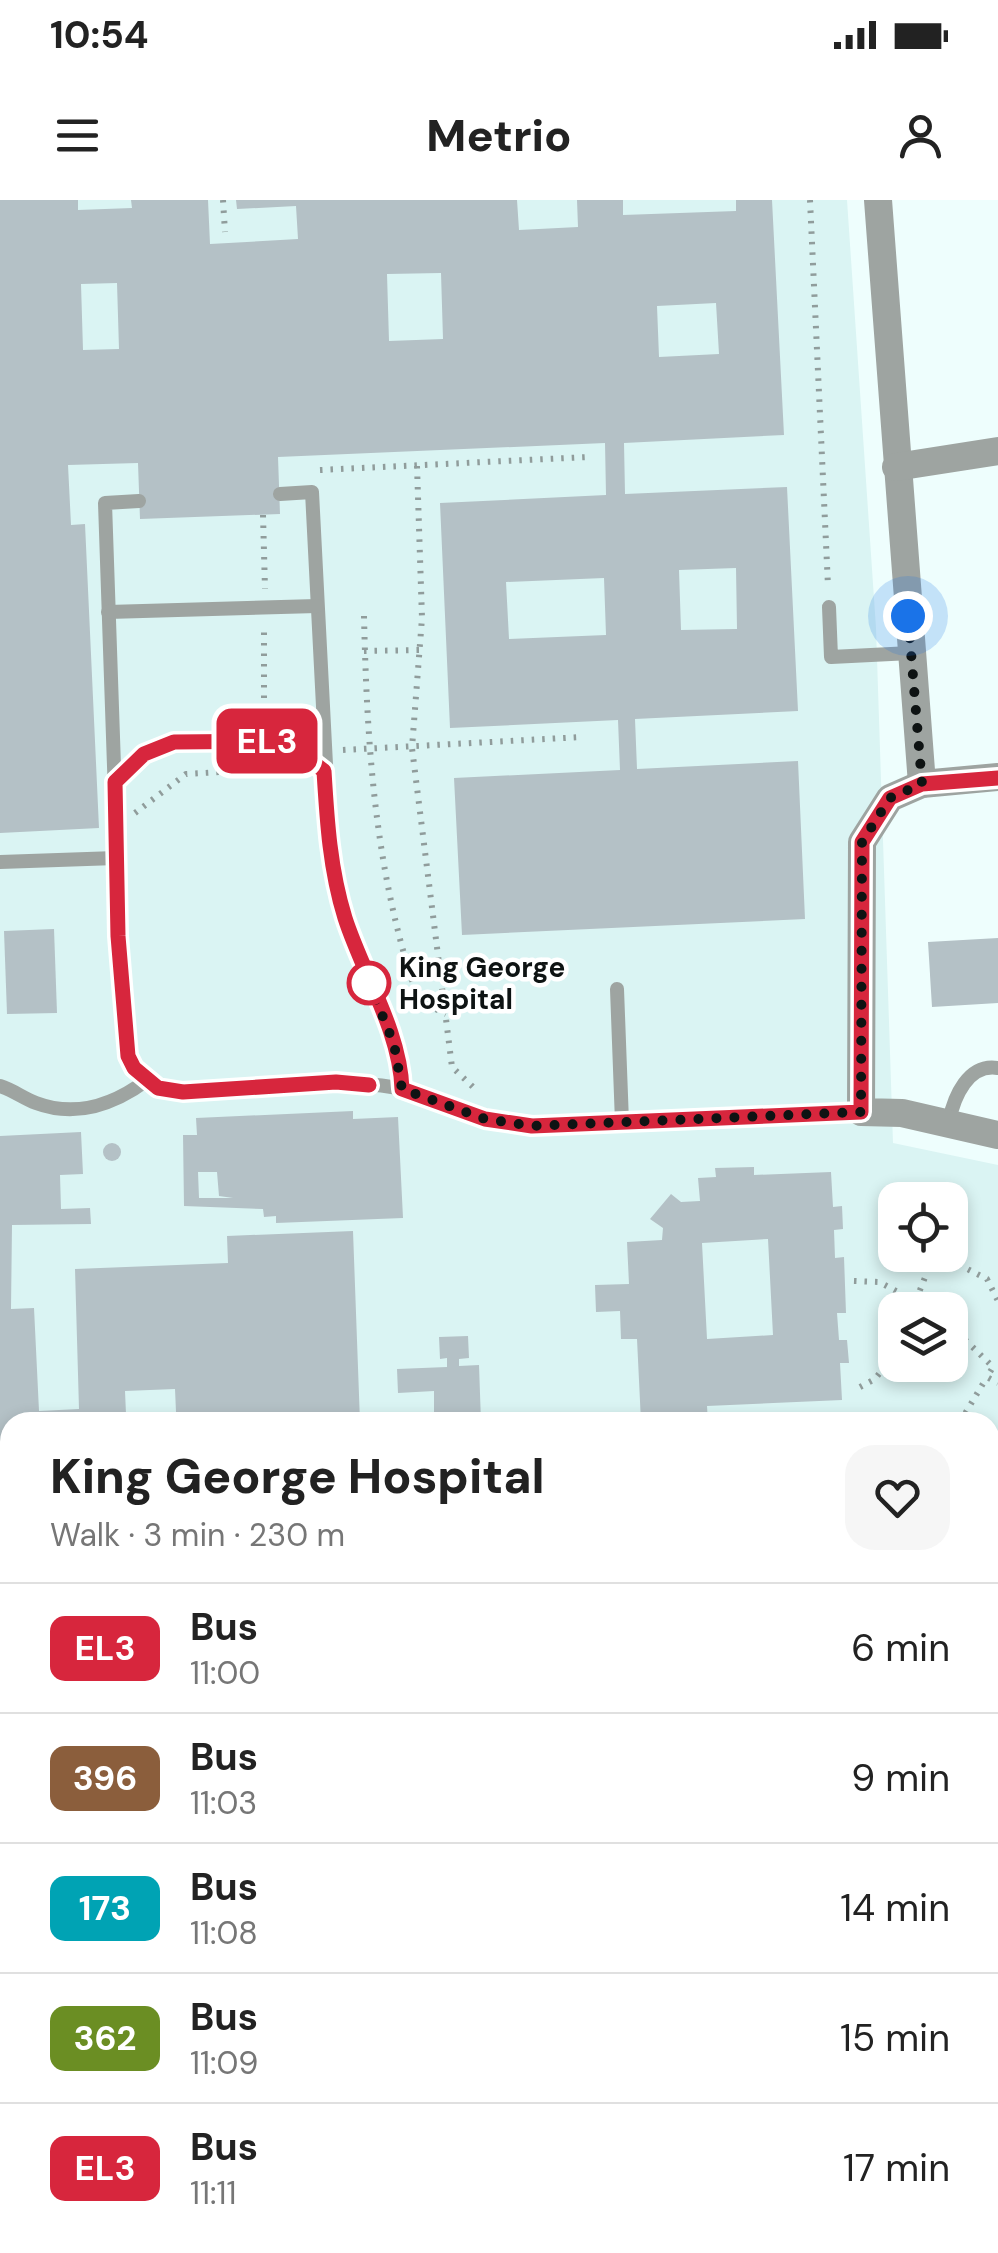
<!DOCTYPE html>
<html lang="en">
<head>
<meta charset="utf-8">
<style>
	:root { --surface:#fff; --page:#f6f6f6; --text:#222; --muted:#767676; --line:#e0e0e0 }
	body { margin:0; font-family:"DM Sans",sans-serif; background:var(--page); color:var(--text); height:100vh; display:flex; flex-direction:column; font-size:38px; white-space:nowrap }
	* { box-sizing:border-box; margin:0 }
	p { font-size:32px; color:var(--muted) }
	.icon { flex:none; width:55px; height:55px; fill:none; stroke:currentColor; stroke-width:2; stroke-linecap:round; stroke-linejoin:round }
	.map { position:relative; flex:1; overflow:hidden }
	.drawer { position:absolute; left:0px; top:1212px; width:1000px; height:842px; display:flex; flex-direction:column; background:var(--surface); border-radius:30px 30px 0 0; box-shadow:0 5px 15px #0003 }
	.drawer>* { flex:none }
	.badge { padding:0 20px; border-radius:15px; font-size:35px; line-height:65px }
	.fabs { position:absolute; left:878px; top:982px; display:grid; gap:20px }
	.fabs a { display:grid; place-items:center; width:90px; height:90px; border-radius:20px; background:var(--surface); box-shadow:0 5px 15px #0003; font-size:50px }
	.you { position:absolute; width:50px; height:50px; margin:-25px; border:8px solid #fff; border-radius:50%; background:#1a73e8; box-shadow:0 0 0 15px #1a73e833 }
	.map>.badge { position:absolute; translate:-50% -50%; box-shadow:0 0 0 5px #fff }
	.round { display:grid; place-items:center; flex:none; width:105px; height:105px; border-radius:30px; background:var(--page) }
	.overview { display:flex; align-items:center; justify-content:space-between; height:170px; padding:0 50px }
	h1 { font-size:48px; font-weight:800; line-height:75px }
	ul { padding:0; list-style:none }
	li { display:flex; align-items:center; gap:30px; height:130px; padding:0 50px; border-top:2px solid var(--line) }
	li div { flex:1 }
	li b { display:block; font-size:38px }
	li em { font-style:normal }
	li .badge { min-width:110px; font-weight:700; text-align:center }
	.status { display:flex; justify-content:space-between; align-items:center; height:70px; padding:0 50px; background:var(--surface); direction:ltr }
	.status svg { height:28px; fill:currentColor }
	header { display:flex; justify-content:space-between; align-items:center; height:130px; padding:0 50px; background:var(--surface); font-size:45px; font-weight:800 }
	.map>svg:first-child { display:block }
	.built { fill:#daf4f3; fill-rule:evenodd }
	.green { fill:#d5f4ca }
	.forest { fill:#9aca8a }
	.building { fill:#b4c1c6; fill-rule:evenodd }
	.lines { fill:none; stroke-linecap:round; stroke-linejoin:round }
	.path { stroke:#909c9b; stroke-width:6; stroke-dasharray:2.5 8; stroke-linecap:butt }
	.lane { stroke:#9ea4a1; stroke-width:14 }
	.street { stroke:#9ea4a1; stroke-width:28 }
	.line-casing { stroke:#fff; stroke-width:22 }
	.line { stroke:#d7263d; stroke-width:15 }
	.walk { stroke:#0e1313; stroke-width:10; stroke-dasharray:0 18 }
	.stop-dot { fill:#fff; stroke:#d7263d; stroke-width:5 }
	.labels { text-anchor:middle; stroke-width:9; stroke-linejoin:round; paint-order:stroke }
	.stop-label { font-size:28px; font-weight:bold; fill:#0e1313; stroke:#fff; text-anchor:start }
</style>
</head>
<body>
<div class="status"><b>10:54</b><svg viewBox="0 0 49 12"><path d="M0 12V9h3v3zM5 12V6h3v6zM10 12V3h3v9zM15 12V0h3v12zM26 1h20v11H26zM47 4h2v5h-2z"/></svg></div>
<header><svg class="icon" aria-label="menu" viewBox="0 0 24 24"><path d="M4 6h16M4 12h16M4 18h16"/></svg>Metrio<svg class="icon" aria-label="person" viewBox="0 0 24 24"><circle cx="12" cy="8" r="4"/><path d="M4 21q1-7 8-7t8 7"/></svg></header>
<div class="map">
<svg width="998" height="2053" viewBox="0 0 998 2053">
	<rect width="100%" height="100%" fill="#eefefd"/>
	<!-- built -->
	<path class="built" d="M 0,0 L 847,0 L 876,428 L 893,943 L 998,965 L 998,2053 L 0,2053 ZM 895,1000 L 950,1000 L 950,1055 L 895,1055 ZM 895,1110 L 950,1110 L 950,1165 L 895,1165 ZM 10,1222 L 990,1222 L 990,2045 L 10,2045 Z"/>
	<!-- green -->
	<path class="green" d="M 241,2045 L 467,2045 L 464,2053 L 254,2053 Z"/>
	<!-- forest -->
	<path class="forest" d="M 482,2045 L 671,2045 L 666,2053 L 480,2053 Z"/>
	<!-- building -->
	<g class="building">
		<path d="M 0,0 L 78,0 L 78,10 L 132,8 L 131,0 L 208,0 L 210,44 L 298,39 L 296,6 L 237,9 L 236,0 L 517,0 L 519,30 L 578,27 L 577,0 L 623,0 L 623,15 L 736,11 L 736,0 L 772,0 L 784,235 L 624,243 L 625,294 L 787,287 L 798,511 L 635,519 L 637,569 L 798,561 L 805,719 L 462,735 L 454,578 L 620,570 L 618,520 L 450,528 L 440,303 L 606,295 L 605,243 L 278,257 L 280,314 L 140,319 L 138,263 L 68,265 L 71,325 L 85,324 L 99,628 L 0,633 ZM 441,73 L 443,139 L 389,141 L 387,74 ZM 117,83 L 119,149 L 83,150 L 81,84 ZM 716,103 L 719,154 L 659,157 L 657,106 ZM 736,368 L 737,429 L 681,430 L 679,370 ZM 604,378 L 606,435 L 509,439 L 506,382 Z"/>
		<path d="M 54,729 L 57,813 L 7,814 L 4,731 Z"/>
		<path d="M 998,738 L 998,803 L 932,807 L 928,742 Z"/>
		<path d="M 353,911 L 353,919 L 398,917 L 403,1018 L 276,1023 L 276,1016 L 264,1017 L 263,1009 L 184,1006 L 183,935 L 197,935 L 196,918 ZM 198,972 L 217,972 L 219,996 L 233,998 L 199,998 Z"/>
		<path d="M 81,932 L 83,974 L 60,975 L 61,1009 L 90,1008 L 91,1024 L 12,1025 L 11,1109 L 34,1108 L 39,1211 L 79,1209 L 75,1069 L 228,1063 L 227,1036 L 353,1031 L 360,1222 L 10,1222 L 10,1247 L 0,1248 L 0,936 ZM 175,1189 L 176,1212 L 126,1214 L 125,1191 Z"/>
		<circle cx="112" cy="952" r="9"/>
		<path d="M 754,967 L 754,975 L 831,972 L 833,1007 L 842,1006 L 843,1029 L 834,1030 L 835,1058 L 844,1057 L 846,1113 L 837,1113 L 839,1140 L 847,1140 L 849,1163 L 840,1163 L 842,1200 L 707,1206 L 708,1222 L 641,1222 L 637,1139 L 621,1139 L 620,1111 L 596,1112 L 595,1085 L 629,1084 L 627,1042 L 662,1040 L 663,1028 L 650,1019 L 671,994 L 681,1002 L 700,1001 L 698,978 L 716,977 L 715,968 ZM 768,1039 L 773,1135 L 707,1139 L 702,1043 Z"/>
		<path d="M 468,1136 L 469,1158 L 459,1159 L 459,1166 L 479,1165 L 481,1222 L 403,1222 L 403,1215 L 434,1213 L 434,1191 L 398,1193 L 397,1169 L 447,1167 L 447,1158 L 440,1159 L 439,1137 Z"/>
		<path d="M 10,1351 L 10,1440 L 0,1440 L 0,1352 Z"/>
		<path d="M 998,1682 L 998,1725 L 996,1725 L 990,1684 Z"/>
		<rect x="990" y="1780" width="8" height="35"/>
		<path d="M 10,1800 L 10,1835 L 0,1836 L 0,1801 Z"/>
		<rect x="990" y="1854" width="8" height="105"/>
	</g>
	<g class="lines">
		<!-- path -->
		<g class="path">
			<path d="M 223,0 L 225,32"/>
			<path d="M 810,0 L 828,386"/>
			<path d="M 417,266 L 422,418 L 412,548 L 452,867 L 473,887"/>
			<path d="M 320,270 L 588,257"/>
			<path d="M 263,315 L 265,389"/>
			<path d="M 364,416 C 367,546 375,677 419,801 L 446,814"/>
			<path d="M 364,451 L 420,450"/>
			<path d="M 264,519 L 264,427"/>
			<path d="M 343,550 L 582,537"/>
			<path d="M 135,613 L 186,574 L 256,570 L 263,561"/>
			<path d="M 923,997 L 925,1000"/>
			<path d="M 940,1055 L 987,1079 L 998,1101"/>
			<path d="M 854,1081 L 879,1082 L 932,1110"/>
			<path d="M 912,1110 L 934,1055"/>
			<path d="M 950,1125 L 993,1167 L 987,1177 L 998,1183"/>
			<path d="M 860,1187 L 875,1179 L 895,1153"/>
			<path d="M 837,1222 L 837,1218"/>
			<path d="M 960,1222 L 987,1177"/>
			<path d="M 990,1544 L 998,1558"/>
			<path d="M 990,1760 L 998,1764"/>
			<path d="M 0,1904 L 10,1901"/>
			<path d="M 0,2008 L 10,1992"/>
			<path d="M 990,2035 L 998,2026"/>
			<path d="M 990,2041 L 998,2044"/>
			<path d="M 472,2053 L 475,2045"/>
			<path d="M 945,2053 L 969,2045"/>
		</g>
		<!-- lane -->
		<g class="lane">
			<path d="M 280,294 L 312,292 L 331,662 L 345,717 L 393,844 L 402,889"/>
			<path d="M 139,301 L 105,303 L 123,829 C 130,869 141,886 183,892 C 254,887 327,876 398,888 C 444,896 484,921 531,926 L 861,912"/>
			<path d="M 829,407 L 831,457 L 911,453"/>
			<path d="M 108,412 L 317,406"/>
			<path d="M 115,582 C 124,573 133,561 143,554 C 167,538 241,535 268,541 C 288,546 308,559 324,571"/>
			<path d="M 0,662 L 116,658"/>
			<path d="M 617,789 L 622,922"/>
			<path d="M 0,886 C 13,890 23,898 36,903 C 76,918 115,904 147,880"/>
			<path d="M 949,921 C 954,897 968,863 998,868"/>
			<path d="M 990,1488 L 998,1472"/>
			<path d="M 200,2045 L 210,2053"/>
			<path d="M 169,2053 L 175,2045"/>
			<path d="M 688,2053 L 692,2045"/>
			<path d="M 867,2053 L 871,2045"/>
		</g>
		<!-- street -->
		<g class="street">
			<path d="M 878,0 L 922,584"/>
			<path d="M 896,267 L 998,251"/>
			<path d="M 998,577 L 922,584 L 890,598 L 862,642 L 861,912 L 902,913 L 998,935"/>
		</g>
	</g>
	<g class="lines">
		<defs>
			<path id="line" d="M 369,885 L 336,882 L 183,892 L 158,888 L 134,868 L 128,856 L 118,736 L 115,582 L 144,554 L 174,542 L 268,541 L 306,557 L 324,571 C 327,621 330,670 345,718 C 363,774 400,830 402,889 L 485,919 L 532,926 L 861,912 L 862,642 L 890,598 L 922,584 L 998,578"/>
		</defs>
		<!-- line casing -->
		<use href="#line" class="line-casing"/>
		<!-- line -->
		<use href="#line" class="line"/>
		<!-- walk -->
		<path class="walk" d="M 369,783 L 394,844 L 402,889 L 485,919 L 532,926 L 861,912 L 862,642 L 890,598 L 922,584 L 908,416"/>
	</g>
	<!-- markers -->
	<circle class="stop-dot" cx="369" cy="783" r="20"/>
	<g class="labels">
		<!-- stop labels -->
		<g class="stop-label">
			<text x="399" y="777">King George<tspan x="399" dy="32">Hospital</tspan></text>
		</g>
	</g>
</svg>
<div class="fabs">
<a><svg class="icon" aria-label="locate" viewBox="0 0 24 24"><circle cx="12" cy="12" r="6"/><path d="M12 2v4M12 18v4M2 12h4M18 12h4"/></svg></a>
<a><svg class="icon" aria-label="layers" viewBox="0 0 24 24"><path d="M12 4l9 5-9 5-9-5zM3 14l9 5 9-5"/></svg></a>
</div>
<div class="you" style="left:908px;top:416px"></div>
<b class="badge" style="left:267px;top:541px;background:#d7263d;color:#fff">EL3</b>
<section class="drawer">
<div class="overview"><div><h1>King George Hospital</h1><p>Walk · 3 min · 230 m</p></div><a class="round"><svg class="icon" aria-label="heart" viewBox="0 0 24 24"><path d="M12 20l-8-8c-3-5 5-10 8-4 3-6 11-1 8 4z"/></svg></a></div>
<ul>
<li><span class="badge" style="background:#d7263d;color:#fff">EL3</span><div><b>Bus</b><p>11:00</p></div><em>6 min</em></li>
<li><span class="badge" style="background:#8b5e3c;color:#fff">396</span><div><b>Bus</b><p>11:03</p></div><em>9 min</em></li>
<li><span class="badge" style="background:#00a3b4;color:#fff">173</span><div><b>Bus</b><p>11:08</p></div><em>14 min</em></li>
<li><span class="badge" style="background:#6b8e23;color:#fff">362</span><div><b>Bus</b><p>11:09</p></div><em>15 min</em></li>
<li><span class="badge" style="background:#d7263d;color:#fff">EL3</span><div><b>Bus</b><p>11:11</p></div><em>17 min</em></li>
</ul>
</section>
</div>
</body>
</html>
